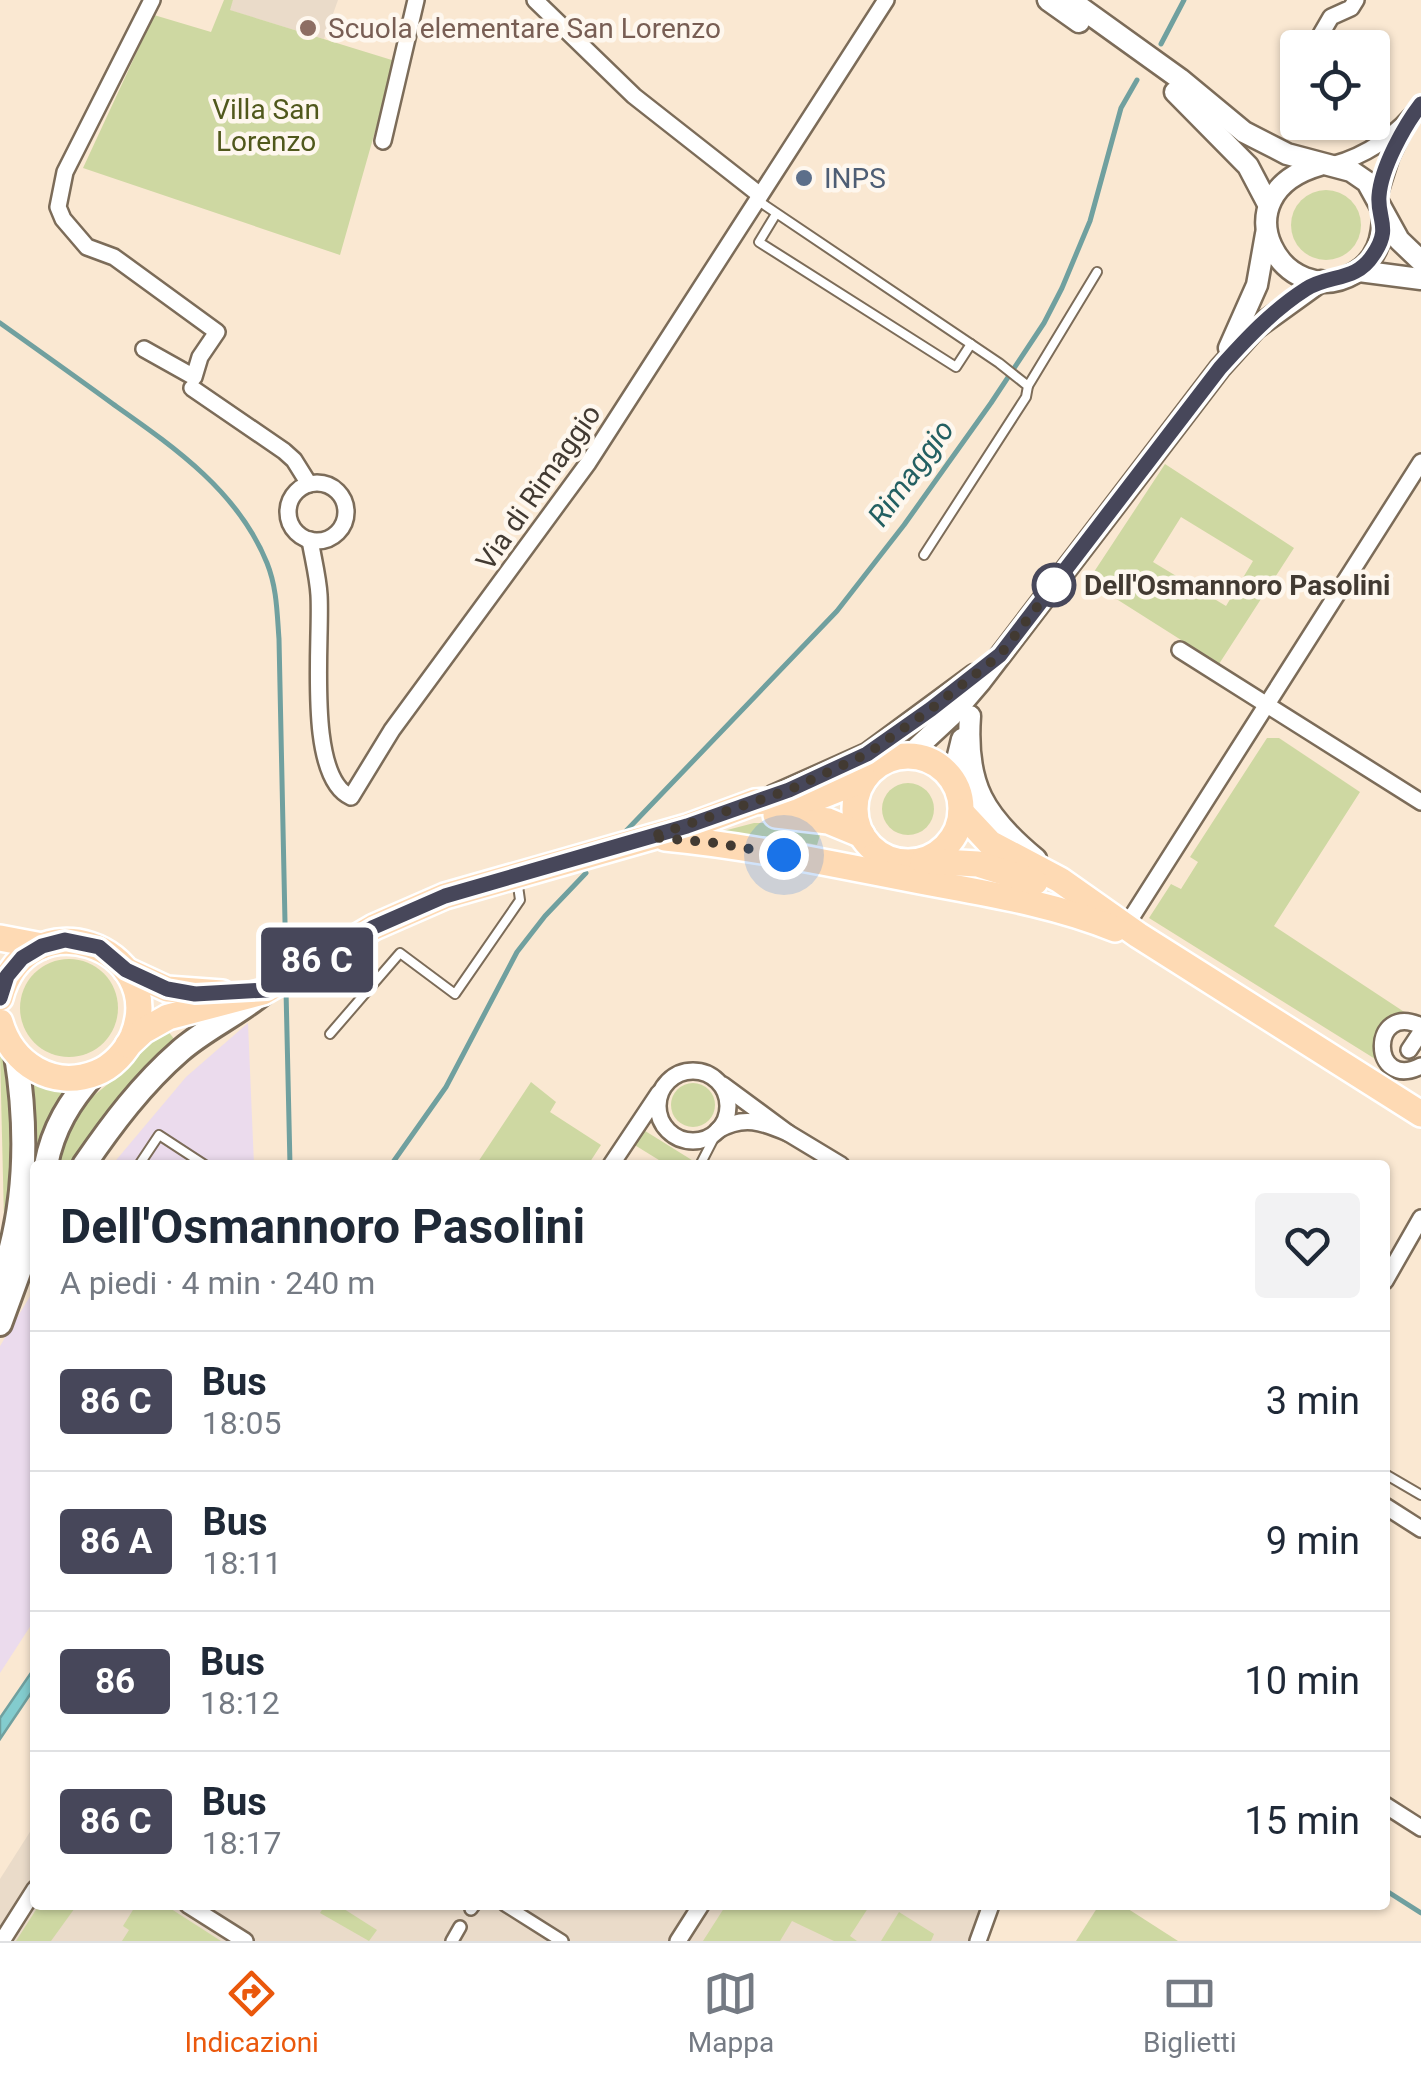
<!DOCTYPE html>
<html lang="it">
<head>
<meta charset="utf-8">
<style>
	:root { --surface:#fff; --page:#f2f2f3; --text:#1f2937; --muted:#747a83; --line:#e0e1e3; --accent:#ea580c }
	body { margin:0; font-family:Roboto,sans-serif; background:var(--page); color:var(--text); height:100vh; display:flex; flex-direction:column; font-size:38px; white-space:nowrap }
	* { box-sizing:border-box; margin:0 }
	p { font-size:32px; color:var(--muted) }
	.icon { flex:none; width:55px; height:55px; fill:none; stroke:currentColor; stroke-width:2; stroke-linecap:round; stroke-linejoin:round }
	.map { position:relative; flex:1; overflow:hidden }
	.details { position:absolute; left:30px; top:1160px; width:1360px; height:750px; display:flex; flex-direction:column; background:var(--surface); border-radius:10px; box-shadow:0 2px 8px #0004 }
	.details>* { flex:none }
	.badge { padding:0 20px; border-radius:8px; font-size:35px; line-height:65px }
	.buttons { position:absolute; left:1280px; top:30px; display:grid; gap:20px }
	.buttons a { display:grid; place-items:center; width:110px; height:110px; border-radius:10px; background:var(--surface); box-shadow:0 2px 8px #0004; font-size:50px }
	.you { position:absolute; width:50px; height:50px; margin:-25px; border:8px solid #fff; border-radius:50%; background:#1a73e8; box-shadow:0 0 0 15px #1a73e833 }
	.map>.badge { position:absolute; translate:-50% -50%; box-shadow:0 0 0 5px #fff }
	.round { display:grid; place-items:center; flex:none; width:105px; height:105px; border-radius:10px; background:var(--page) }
	.overview { display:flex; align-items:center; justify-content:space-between; height:170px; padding:0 30px }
	h1 { font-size:48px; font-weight:700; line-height:75px }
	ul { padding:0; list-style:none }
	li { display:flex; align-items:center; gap:30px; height:140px; padding:0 30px; border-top:2px solid var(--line) }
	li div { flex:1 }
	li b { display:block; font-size:38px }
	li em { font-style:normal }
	li .badge { min-width:110px; font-weight:700; text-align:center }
	.menu { display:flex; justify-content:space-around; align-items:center; height:140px; border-top:2px solid var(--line); background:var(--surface); font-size:28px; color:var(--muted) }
	.menu a { display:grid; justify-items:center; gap:5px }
	.menu .active { color:var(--accent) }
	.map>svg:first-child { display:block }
	.industrial { fill:#ebdbed }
	.education { fill:#eadbc9 }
	.green { fill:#ced8a2; fill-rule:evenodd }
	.water { fill:#83ccce; stroke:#70a09f; stroke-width:2.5 }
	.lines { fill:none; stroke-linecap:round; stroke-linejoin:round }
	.stream { stroke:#70a09f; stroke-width:5 }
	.service-casing { stroke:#7c6c59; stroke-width:12 }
	.pedestrian-casing { stroke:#7c6c59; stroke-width:16 }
	.minor-casing { stroke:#7c6c59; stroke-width:20 }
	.tertiary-casing { stroke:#7c6c59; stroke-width:25 }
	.secondary-casing { stroke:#7c6c59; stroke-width:28 }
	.primary-casing { stroke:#fff; stroke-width:30 }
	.service { stroke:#fff; stroke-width:8 }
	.pedestrian { stroke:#fff; stroke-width:11 }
	.minor { stroke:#fff; stroke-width:15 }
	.tertiary { stroke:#fff; stroke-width:20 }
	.secondary { stroke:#fff; stroke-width:22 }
	.primary { stroke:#fedab4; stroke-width:25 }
	.line-casing { stroke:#fff; stroke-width:22 }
	.line { stroke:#47475a; stroke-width:15 }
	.walk { stroke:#423a32; stroke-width:10; stroke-dasharray:0 18 }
	.education-dot { fill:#8d6e63; stroke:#fef7ee; stroke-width:4 }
	.service-dot { fill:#5c6f8a; stroke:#fef7ee; stroke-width:4 }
	.stop-dot { fill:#fff; stroke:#47475a; stroke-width:5 }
	.labels { text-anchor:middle; stroke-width:9; stroke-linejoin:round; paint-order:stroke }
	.education-label { font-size:28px; fill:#785e54; stroke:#fef7ee; text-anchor:start }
	.park-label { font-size:28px; fill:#50581c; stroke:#fef7ee }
	.service-label { font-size:28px; fill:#4e5e75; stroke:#fef7ee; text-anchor:start }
	.street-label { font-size:28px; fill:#423a32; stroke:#fef7ee }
	.stop-label { font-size:28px; font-weight:bold; fill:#423a32; stroke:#fef7ee; text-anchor:start }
	.water-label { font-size:30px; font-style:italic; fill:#236062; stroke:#fef7ee }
</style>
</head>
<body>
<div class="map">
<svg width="1421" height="1941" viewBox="0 0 1421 1941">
	<rect width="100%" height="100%" fill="#fae8d2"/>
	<!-- industrial -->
	<g class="industrial">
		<path d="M 248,1023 L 254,1165 L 112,1165 L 186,1077 Z"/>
		<path d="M 35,1288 L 35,1619 L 0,1673 L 0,1346 Z"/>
	</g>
	<!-- education -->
	<g class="education">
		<path d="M 233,0 L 338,0 L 324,39 L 229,10 Z"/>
		<path d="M 35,1824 L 35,1905 L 986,1905 L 970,1941 L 0,1941 L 0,1879 Z"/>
	</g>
	<!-- green -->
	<g class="green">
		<path d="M 224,0 L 233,0 L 230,10 L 395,61 L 340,255 L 83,168 L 154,15 L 211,32 Z"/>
		<circle cx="1326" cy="225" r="35"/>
		<path d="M 1165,464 L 1294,548 L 1219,664 L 1088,581 ZM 1181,517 L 1253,561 L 1226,606 L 1153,562 Z"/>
		<path d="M 1267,738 L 1279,738 L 1360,792 L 1274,926 L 1418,1021 L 1399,1023 L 1380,1062 L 1149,918 L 1171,884 L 1181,889 L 1198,862 L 1190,857 Z"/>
		<circle cx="908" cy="809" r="26"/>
		<path d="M 754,823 L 780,823 L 821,832 L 817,845 L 792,840 L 780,850 L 708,835 Z"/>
		<circle cx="69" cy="1008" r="49"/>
		<path d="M 165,1027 L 177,1043 L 79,1165 L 58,1165 L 68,1133 L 87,1101 L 123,1072 L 146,1042 Z"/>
		<path d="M 0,1052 L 15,1096 L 12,1221 L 4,1220 Z"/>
		<path d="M 30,1081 L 62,1092 L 45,1124 L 32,1189 Z"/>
		<path d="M 531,1082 L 556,1102 L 550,1112 L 601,1145 L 588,1165 L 476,1165 Z"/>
		<circle cx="693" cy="1105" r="22"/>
		<path d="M 642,1129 L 695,1162 L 694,1165 L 667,1165 L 633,1144 Z"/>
		<path d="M 39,1905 L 77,1905 L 51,1941 L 16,1941 Z"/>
		<path d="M 136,1905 L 165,1905 L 221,1941 L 122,1941 L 129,1930 L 123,1926 Z"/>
		<path d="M 325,1905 L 346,1905 L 344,1909 L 377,1930 L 369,1941 L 320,1913 Z"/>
		<path d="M 726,1905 L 870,1905 L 850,1936 L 857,1941 L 834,1941 L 792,1921 L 780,1941 L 703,1941 Z"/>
		<path d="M 1099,1905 L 1122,1905 L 1178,1941 L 1076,1941 Z"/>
		<path d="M 899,1912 L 934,1934 L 931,1941 L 881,1941 Z"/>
	</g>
	<!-- water -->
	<path class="water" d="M 35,1667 L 35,1687 L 0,1739 L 0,1718 Z"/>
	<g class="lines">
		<!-- stream -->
		<g class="stream">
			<path d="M 1161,44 L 1184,0"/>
			<path d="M 0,323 C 38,350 76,377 113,404 C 174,447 238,491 267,563 C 277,588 277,613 279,639 L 286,969"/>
			<path d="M 626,831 L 837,611 L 904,525 L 991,403 L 1044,323 L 1062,288 L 1090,221 L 1121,108 L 1137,80"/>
			<path d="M 286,990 L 290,1165"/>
			<path d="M 391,1165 L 446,1087 L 517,952 L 545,916 L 586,873"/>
			<path d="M 1385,1890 L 1421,1913"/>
		</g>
		<defs>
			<g id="service">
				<path d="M 757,200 L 999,363 L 1028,386 L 1026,397 L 924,555"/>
				<path d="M 776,214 L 759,242 L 956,367 L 971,344"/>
				<path d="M 1028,386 L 1097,272"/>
				<path d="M 330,1034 L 400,953 L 455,994 L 520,900 L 517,879"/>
				<path d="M 139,1165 L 159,1135 L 205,1165"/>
				<path d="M 700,1165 L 718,1130"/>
				<path d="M 1385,1474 L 1421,1495"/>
			</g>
			<g id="pedestrian">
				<path d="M 505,1905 L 562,1941"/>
				<path d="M 471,1909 L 474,1905"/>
				<path d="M 452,1941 L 460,1927"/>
			</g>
			<g id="minor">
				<path d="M 535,0 L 634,96 L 760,195"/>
				<path d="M 1313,48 L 1331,17 L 1351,8 L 1356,0"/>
				<path d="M 1292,81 L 1298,72"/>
				<path d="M 383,141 L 416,0"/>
				<path d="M 1332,165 C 1368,155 1398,134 1421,104"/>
				<path d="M 1378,198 L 1391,157 L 1407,124"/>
				<path d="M 144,349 L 194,377 L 200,357 L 217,332 L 114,257 L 87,247 L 63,219 L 58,207 L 65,172 L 152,0"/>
				<path d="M 192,388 L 284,451 L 294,460 L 309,484"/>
				<circle cx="317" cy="512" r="29"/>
				<path d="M 310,540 C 313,558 318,577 319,595 C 322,640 305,777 351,797 L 392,730 L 588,463 L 886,0"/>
				<path d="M 1180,650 L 1421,802"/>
				<path d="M 1126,926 L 1421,462"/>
				<path d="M 1421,1026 C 1369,1001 1370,1092 1421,1066"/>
				<path d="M 1409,1050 L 1421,1032"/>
				<circle cx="693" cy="1106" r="35"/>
				<path d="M 718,1130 C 744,1115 762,1122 788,1133 L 723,1085"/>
				<path d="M 788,1133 L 841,1165"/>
				<path d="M 611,1165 L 659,1093"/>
				<path d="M 1385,1281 L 1421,1218"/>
				<path d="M 1385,1506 L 1421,1529"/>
				<path d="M 1385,1805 L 1421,1828"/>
				<path d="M 188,1905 L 245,1941"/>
				<path d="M 2,1941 L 35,1889"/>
				<path d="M 678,1941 L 701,1905"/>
				<path d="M 978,1941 L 991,1905"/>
			</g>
			<g id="tertiary">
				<path d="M 1048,0 L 1079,22"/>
				<path d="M 1070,0 L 1180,79 L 1244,132 L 1287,154 L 1351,171 L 1367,182 L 1399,240 L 1421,261"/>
				<path d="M 1175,92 L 1248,166 L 1268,204"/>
				<path d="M 1320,165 C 1215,195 1284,315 1355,273 C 1377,260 1383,238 1383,213"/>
				<path d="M 1359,271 L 1421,279"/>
				<path d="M 1229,348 L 1257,285 L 1266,234"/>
				<path d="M 970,716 C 965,785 984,816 1036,859"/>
				<path d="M 908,756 L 951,716 L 981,681 L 1220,368 L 1256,328 L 1321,281"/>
				<path d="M 956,786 L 955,768 L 962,739"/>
				<path d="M 773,796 L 867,754 L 974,675"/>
			</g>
			<g id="secondary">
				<path d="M 46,1165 C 53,1128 70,1101 94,1074"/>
				<path d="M 84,1165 C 112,1124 142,1084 180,1051 C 205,1029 237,1015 263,993"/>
				<path d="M 0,1283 C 27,1210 28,1131 16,1055"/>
				<path d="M 0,1324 L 23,1261 L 35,1214"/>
			</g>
			<g id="primary">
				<circle cx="908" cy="809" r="53"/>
				<path d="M 961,812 L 990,843 L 1060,880 L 1138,935 L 1421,1114"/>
				<path d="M 776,815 L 828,821 L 862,835"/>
				<path d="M 665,838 C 749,846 832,864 915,880 C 982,893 1052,903 1115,929"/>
				<path d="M 923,861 L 978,864 L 1035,882"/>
				<path d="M 0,938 L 42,946"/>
				<path d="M 126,970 L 167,989 L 222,993"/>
				<path d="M 0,998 C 26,896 169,946 133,1036 C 126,1052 112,1067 96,1073 C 53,1090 12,1064 0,1022"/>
				<path d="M 128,1045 L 143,1031 L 168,1017 L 263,992 L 374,927 L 445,896 L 687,827 L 755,802 L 819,797 L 864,779"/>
			</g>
		</defs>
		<!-- service casing -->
		<use href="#service" class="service-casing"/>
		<!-- pedestrian casing -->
		<use href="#pedestrian" class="pedestrian-casing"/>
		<!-- minor casing -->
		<use href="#minor" class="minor-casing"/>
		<!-- tertiary casing -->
		<use href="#tertiary" class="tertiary-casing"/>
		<!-- secondary casing -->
		<use href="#secondary" class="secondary-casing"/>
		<!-- primary casing -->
		<use href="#primary" class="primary-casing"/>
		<!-- service -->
		<use href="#service" class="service"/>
		<!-- pedestrian -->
		<use href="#pedestrian" class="pedestrian"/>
		<!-- minor -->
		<use href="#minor" class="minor"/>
		<!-- tertiary -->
		<use href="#tertiary" class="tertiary"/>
		<!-- secondary -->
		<use href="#secondary" class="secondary"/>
		<!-- primary -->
		<use href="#primary" class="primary"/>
	</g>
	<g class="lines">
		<defs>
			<path id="line" d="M 0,998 L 7,976 L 22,958 L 42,946 L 65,940 L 99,947 L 126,970 L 167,989 L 195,994 L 267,990 L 374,927 L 445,896 L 687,826 L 789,790 L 867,754 L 931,709 L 1000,655 L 1220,368 C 1246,339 1273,310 1306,289 C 1329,274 1356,282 1373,255 C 1392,228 1377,219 1379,196 C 1381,168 1404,126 1421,104"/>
		</defs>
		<!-- line casing -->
		<use href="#line" class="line-casing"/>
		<!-- line -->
		<use href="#line" class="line"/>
		<!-- walk -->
		<path class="walk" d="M 784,855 L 716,843 L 650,837 L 789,790 L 867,754 L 931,709 L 1000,655 L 1054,585"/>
	</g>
	<!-- markers -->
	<circle class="education-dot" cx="308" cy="28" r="10"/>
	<circle class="service-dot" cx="804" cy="178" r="10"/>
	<circle class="stop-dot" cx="1054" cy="585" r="20"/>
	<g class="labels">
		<!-- education labels -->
		<g class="education-label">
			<text x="328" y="38">Scuola elementare San Lorenzo</text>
		</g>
		<!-- park labels -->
		<g class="park-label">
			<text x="266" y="119">Villa San<tspan x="266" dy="32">Lorenzo</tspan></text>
		</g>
		<!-- service labels -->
		<g class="service-label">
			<text x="824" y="188">INPS</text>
		</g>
		<!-- street labels -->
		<g class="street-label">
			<text transform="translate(538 487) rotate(-55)" y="10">Via di Rimaggio</text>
		</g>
		<!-- stop labels -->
		<g class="stop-label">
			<text x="1084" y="595">Dell'Osmannoro Pasolini</text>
		</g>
		<!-- water labels -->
		<g class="water-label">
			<text transform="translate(911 473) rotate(-54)" y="10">Rimaggio</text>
		</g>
	</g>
</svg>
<div class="buttons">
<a><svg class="icon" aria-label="locate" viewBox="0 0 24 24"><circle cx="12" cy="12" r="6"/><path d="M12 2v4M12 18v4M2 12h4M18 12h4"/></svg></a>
</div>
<div class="you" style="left:784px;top:855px"></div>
<b class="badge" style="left:317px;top:960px;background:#47475a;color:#fff">86 C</b>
<section class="details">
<div class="overview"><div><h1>Dell'Osmannoro Pasolini</h1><p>A piedi · 4 min · 240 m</p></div><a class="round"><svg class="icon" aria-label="heart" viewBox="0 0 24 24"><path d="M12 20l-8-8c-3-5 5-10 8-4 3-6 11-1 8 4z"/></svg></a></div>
<ul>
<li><span class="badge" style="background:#47475a;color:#fff">86 C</span><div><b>Bus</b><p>18:05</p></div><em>3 min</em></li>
<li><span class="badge" style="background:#47475a;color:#fff">86 A</span><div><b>Bus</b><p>18:11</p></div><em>9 min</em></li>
<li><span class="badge" style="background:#47475a;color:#fff">86</span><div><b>Bus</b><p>18:12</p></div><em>10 min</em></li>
<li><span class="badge" style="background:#47475a;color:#fff">86 C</span><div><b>Bus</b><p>18:17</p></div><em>15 min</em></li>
</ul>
</section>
</div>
<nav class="menu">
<a class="active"><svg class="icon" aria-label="directions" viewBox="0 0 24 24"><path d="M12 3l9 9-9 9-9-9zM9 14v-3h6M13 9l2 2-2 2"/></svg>Indicazioni</a>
<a><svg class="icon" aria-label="map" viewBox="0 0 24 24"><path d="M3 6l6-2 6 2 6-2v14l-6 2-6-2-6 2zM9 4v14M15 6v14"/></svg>Mappa</a>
<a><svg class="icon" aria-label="tickets" viewBox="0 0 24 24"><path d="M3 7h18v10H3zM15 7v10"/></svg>Biglietti</a>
</nav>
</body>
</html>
